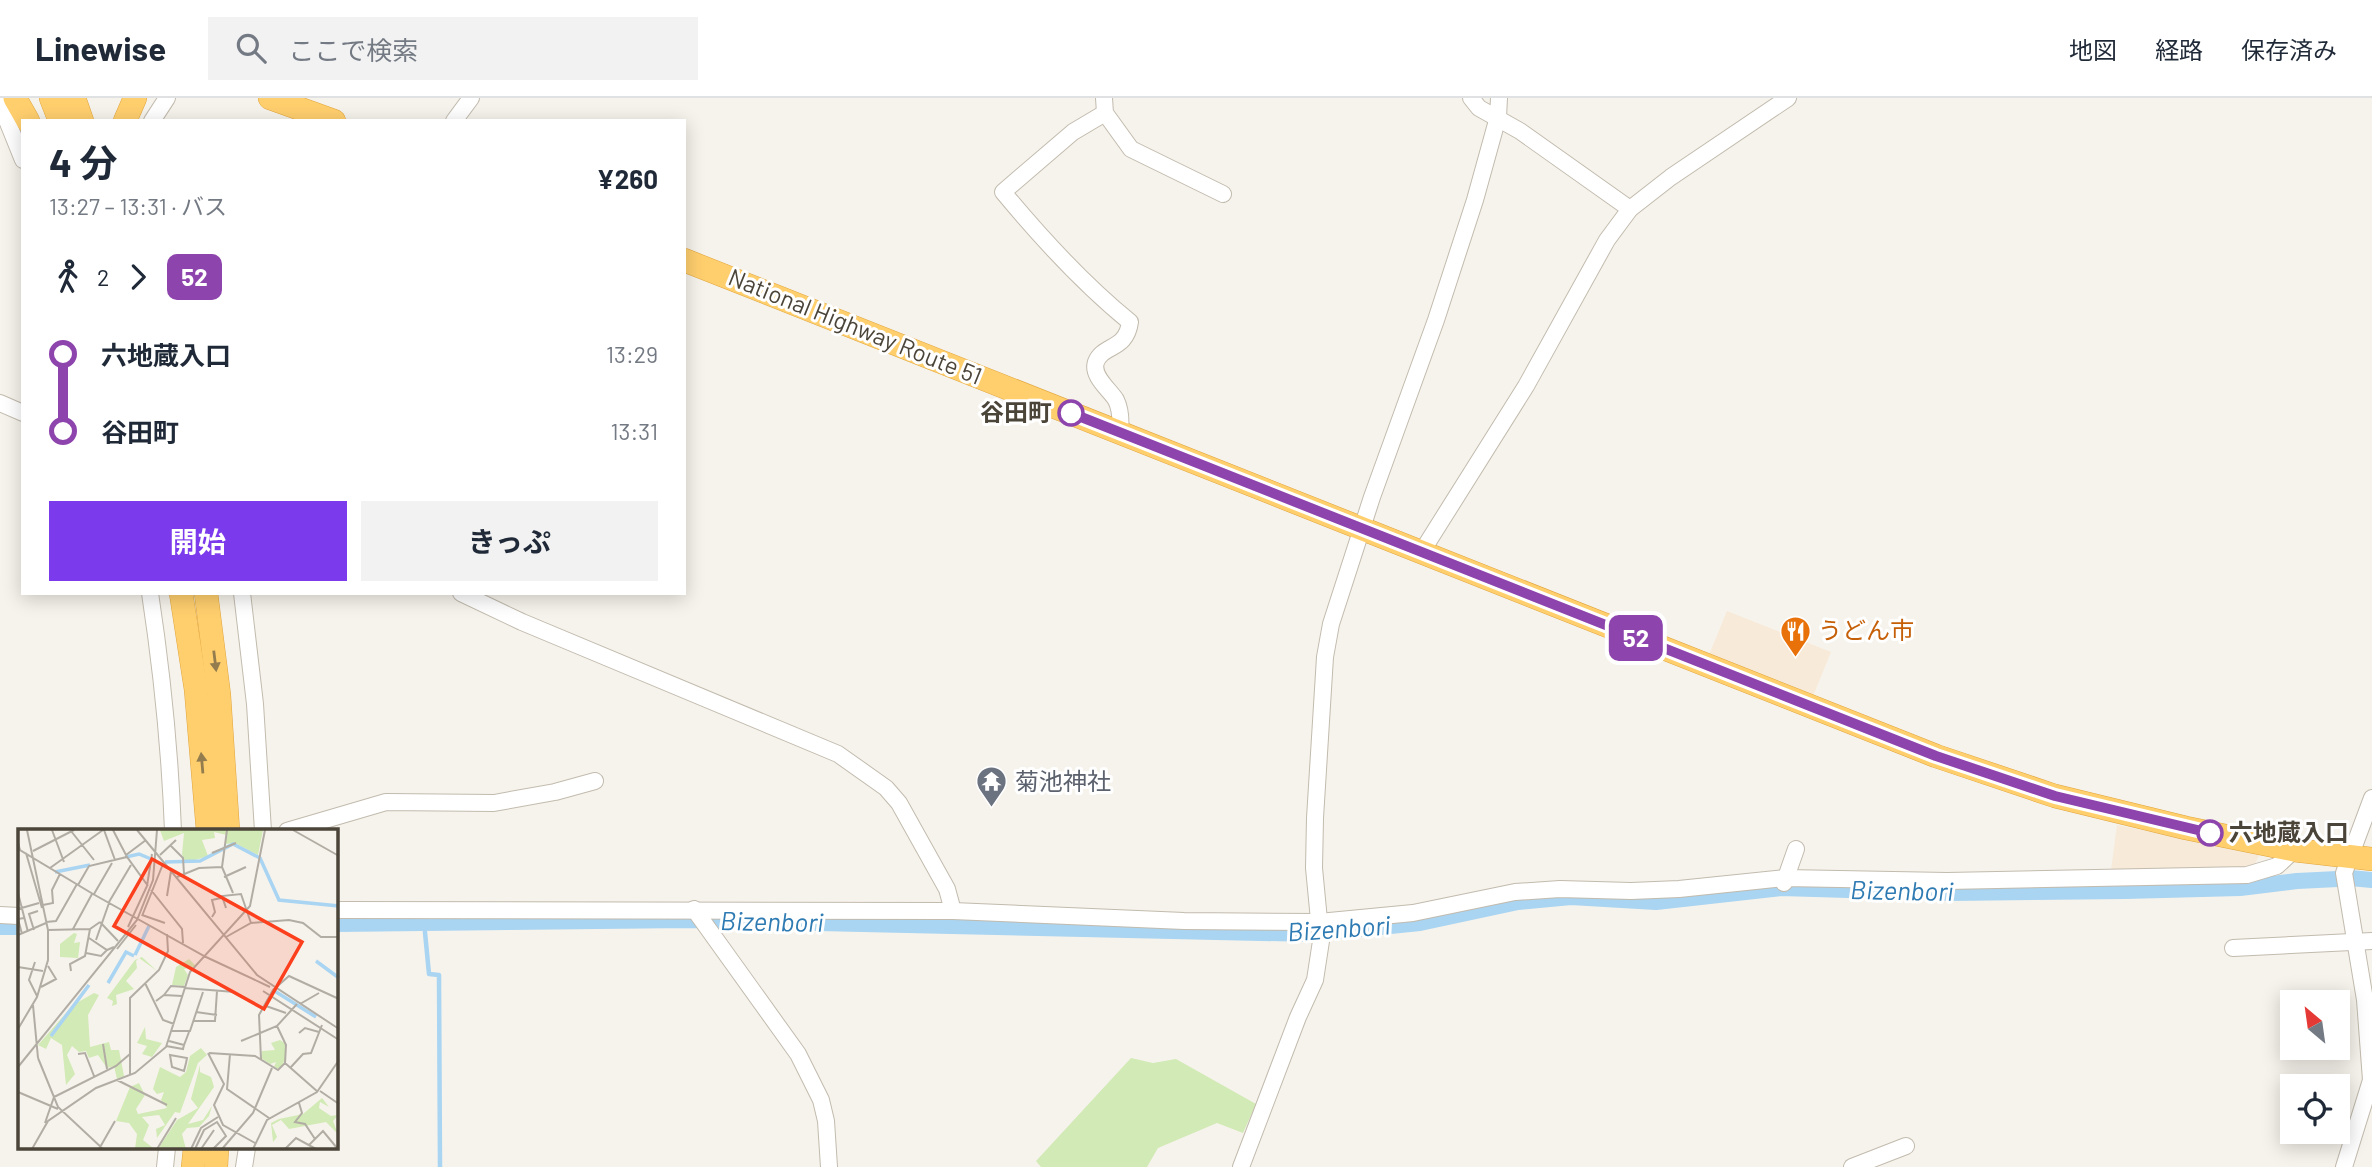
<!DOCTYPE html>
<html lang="ja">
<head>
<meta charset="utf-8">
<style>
	:root { --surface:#fff; --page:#f2f2f3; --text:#1f2937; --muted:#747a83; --line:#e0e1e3; --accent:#7c3aed }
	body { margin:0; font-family:Barlow,"Noto Sans JP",sans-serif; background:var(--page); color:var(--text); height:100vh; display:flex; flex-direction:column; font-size:26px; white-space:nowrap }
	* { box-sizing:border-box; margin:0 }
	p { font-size:23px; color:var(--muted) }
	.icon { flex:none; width:38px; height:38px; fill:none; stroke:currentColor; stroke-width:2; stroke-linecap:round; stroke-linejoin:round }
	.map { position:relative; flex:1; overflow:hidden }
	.drawer { position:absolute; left:21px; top:21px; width:665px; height:476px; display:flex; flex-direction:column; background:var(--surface); border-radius:0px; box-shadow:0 4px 18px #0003 }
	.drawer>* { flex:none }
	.badge { padding:0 14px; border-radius:10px; font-size:24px; line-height:46px }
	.needle { width:46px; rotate:331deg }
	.fabs { position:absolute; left:2280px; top:892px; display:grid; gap:14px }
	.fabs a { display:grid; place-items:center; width:70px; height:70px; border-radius:0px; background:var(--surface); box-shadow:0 4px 18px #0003; font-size:35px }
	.map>.badge { position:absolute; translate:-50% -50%; box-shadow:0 0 0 4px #fff }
	.legs { display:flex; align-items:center; gap:10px; height:77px; padding:0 28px; font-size:23px }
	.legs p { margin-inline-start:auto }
	.overview { display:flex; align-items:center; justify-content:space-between; height:119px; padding:0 28px }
	h1 { font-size:38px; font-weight:700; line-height:52px }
	.button { display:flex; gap:14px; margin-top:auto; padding:14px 28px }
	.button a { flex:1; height:80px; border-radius:0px; background:var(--accent); color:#fff; font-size:28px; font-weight:700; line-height:80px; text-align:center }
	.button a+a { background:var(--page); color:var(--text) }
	ul { padding:0 28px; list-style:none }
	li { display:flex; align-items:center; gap:24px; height:77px; font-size:26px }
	li i { display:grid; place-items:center; width:10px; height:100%; margin:0 9px; background:currentColor }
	li i::after { content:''; width:18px; height:18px; margin:-9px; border:5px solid; border-radius:50%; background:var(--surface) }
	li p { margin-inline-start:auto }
	li:first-child i { background:linear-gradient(#0000 50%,currentColor 0) }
	li:last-child i { background:linear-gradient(currentColor 50%,#0000 0) }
	header { display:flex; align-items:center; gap:42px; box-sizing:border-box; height:98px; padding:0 35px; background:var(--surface); border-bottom:2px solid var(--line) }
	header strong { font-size:33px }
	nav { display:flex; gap:38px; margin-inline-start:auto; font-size:24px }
	.search { width:490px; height:63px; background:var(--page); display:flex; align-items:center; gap:18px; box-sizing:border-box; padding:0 24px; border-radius:0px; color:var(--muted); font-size:26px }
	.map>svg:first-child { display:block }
	.commercial { fill:#f7ead8 }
	.green { fill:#d2eab5 }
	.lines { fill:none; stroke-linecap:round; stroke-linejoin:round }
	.stream { stroke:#a9d4f2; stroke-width:4.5 }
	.canal { stroke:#a9d4f2; stroke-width:16 }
	.minor-casing { stroke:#c2bbae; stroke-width:18 }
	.highway-casing { stroke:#e0a43c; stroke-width:24 }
	.minor { stroke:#fff; stroke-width:16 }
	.highway { stroke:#ffcf6e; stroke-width:23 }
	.oneway { fill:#937c4e }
	.line-1-casing { stroke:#fff; stroke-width:16 }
	.line-1 { stroke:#8e44ad; stroke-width:10 }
	.stop-1-dot { fill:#fff; stroke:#8e44ad; stroke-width:3.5 }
	.labels { text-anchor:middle; stroke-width:6; stroke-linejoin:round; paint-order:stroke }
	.street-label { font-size:24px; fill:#4b4439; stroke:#fff }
	.stop-label { font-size:24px; font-weight:bold; fill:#4b4439; stroke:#fff; text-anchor:end }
	.food-label { font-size:24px; fill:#c56008; stroke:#fff; text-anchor:start }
	.worship-label { font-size:24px; fill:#5b616d; stroke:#fff; text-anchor:start }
	.water-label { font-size:26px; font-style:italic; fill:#2e7ab2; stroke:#fff }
	.inset-river { fill:none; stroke:#a9d4f2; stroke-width:3.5 }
	.inset-road { fill:none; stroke:#b2ada4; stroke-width:2 }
	.view { fill:#fc3f1d; fill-opacity:0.15; stroke:#fc3f1d; stroke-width:3.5 }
	.inset-edge { fill:none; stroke:#4b4439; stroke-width:3.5 }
</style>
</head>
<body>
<header>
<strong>Linewise</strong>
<div class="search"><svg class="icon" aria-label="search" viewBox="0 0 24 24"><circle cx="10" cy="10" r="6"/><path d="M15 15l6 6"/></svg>ここで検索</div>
<nav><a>地図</a><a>経路</a><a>保存済み</a></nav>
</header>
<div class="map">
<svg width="2372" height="1069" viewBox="0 0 2372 1069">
	<rect width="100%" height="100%" fill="#f6f3ec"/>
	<!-- commercial -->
	<g class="commercial">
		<path d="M 1727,513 L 1831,554 L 1813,598 L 1709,557 Z"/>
		<path d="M 2117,727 L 2260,756 L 2253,769 L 2111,772 Z"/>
	</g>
	<!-- green -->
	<path class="green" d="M 1131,960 L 1153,965 L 1176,961 L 1256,1006 L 1243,1035 L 1217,1025 L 1158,1050 L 1147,1069 L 1041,1069 L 1036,1063 Z"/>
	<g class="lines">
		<!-- stream -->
		<path class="stream" d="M 424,824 L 429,876 L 439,877 L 440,1069"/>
		<!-- canal -->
		<g class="canal">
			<path d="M 2350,780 L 2372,782"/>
			<path d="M 336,826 L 688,822 L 1310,836 L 1420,825 L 1518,804 L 1571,799 L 1656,804 L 1781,790 L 1949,795 L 2125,793 L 2240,790 L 2297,783 L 2338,781"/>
			<path d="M 0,829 L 19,829"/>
		</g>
		<defs>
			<g id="minor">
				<path d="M 1104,0 L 1105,15 L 1131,51 L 1223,96"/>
				<path d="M 1471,0 L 1479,10 L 1520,33 L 1630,111"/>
				<path d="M 0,5 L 23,62"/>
				<path d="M 1105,15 L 1073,34 L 1003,94 C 1042,141 1082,185 1130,224 C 1126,253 1103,246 1096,264 C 1091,278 1110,292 1116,302 C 1121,312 1121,324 1120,335"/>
				<path d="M 152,23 L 167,0"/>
				<path d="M 454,23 L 471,0"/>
				<path d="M 0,305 L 23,315"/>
				<path d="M 1421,455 L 1526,288 L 1607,142 L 1630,111 L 1671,79 L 1788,0"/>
				<path d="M 150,495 C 162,574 170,653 173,733"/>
				<path d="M 242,495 L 255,606 L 263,733"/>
				<path d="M 461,495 L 522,524 L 838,656 L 886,690 L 899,705 L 947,791 L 953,813"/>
				<path d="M 287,733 L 386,704 L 494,705 L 555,694 L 595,683"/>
				<path d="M 1784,785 L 1796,751"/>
				<path d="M 694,811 L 798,956 L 821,1002 L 826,1023 L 829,1069"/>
				<path d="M 336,812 L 953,813 L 1184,823 L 1319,824 L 1413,815 L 1515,794 L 1560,791 L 1631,793 L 1679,791 L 1785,780 L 1947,783 L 2247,777 L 2277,768 L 2294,752"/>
				<path d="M 0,817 L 19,818"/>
				<path d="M 2233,850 L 2372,843"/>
				<path d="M 165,1069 L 167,1050"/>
				<path d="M 244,1069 L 247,1050"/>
				<path d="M 1241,1069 L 1298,919 L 1315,882 L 1321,843 L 1314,770 L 1315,720 L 1325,559 L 1331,526 L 1372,399 L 1436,222 L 1475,102 L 1498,19 L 1499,0"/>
				<path d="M 1852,1069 L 1906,1048"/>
				<path d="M 2344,1069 L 2371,982 L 2365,902 L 2344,775 L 2372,700"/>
			</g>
			<g id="highway">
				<path d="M 15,0 L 28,23"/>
				<path d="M 51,0 L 60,23"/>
				<path d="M 74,0 L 82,23"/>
				<path d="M 270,0 L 334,23"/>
				<path d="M 125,23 L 135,0"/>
				<path d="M 684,162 L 1936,658 L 2055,698 L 2186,730 L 2294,752 L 2372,761"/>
				<path d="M 181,495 L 196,592 L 208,733"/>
				<path d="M 206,495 L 219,597 L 228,733"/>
				<path d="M 193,1069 L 195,1050"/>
				<path d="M 216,1069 L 217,1050"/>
			</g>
		</defs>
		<!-- minor casing -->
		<use href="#minor" class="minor-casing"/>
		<!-- highway casing -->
		<use href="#highway" class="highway-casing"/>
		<!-- minor -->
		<use href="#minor" class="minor"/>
		<!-- highway -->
		<use href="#highway" class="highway"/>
	</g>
	<!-- one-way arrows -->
	<defs><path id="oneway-solid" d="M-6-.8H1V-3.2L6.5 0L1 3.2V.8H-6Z" transform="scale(1.75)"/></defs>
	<g class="oneway">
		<use href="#oneway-solid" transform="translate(215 563) rotate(83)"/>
		<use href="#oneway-solid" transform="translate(202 665) rotate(-95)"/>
	</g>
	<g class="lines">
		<defs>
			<path id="line-1" d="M 1071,315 L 1936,658 L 2055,698 L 2210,735"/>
		</defs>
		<!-- line-1 casing -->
		<use href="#line-1" class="line-1-casing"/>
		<!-- line-1 -->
		<use href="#line-1" class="line-1"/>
	</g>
	<!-- icons -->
	<defs>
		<symbol id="restaurant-pin" viewBox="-11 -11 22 30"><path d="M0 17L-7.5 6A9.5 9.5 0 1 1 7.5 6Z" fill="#e8710a" stroke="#fff"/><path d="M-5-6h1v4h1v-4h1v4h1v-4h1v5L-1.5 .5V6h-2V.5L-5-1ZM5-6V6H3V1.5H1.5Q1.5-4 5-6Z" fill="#fff"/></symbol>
		<symbol id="temple-pin" viewBox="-11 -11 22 30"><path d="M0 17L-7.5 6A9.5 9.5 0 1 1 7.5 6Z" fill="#6b7280" stroke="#fff"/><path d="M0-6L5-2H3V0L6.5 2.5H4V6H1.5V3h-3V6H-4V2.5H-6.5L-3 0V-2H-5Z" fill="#fff"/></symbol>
	</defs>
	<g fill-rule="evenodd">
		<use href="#restaurant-pin" x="1778" y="516" width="35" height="47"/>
		<use href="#temple-pin" x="974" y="666" width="35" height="47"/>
	</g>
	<!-- markers -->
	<g class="stop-1-dot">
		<circle cx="1071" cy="315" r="12"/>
		<circle cx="2210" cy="735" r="12"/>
	</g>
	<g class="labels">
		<!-- street labels -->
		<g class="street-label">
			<text transform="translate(855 229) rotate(22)" y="8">National Highway Route 51</text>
		</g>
		<!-- stop labels -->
		<g class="stop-label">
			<text x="1052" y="323">谷田町</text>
			<text x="2229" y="743" text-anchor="start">六地蔵入口</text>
		</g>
		<!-- food labels -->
		<g class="food-label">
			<text x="1818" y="541">うどん市</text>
		</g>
		<!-- worship labels -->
		<g class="worship-label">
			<text x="1015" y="692">菊池神社</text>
		</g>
		<!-- water labels -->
		<g class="water-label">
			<text transform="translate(1902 793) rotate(1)" y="9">Bizenbori</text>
			<text transform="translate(772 824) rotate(1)" y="9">Bizenbori</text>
			<text transform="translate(1339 831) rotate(-4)" y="9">Bizenbori</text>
		</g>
	</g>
	<!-- overview -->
	<g transform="translate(18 731)">
		<rect width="320" height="320" fill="#f6f3ec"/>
		<path d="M 142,1 L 245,1 L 240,26 L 217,14 L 207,15 L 209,6 L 196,3 L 197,9 L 184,11 L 190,27 L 174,32 L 166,31 L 164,25 L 166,4 L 146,12 ZM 56,104 L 59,105 L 56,114 L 62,113 L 60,129 L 42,128 L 42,115 ZM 124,128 L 139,142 L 121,129 L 118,132 L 119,139 L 108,152 L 116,160 L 98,166 L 99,175 L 94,177 L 95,172 L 89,169 L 117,131 ZM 171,130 L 178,137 L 166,140 L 170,146 L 166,157 L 154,156 L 158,138 ZM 76,164 L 81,166 L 70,186 L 72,218 L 91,213 L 93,221 L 101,221 L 106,247 L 99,250 L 96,237 L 89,239 L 80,226 L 71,229 L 68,222 L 61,223 L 54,217 L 49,226 L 57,245 L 48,256 L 44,216 L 33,209 L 28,220 L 20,216 L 55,176 ZM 127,198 L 128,210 L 144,214 L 134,228 L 124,225 L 129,217 L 119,214 ZM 262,211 L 268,215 L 268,230 L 261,240 L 256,238 L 258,233 L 252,235 L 243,229 L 244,222 L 257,221 L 253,214 ZM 183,219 L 189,226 L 180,234 L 162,284 L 157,283 L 139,309 L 138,300 L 147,296 L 141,286 L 124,288 L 131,296 L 125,311 L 135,319 L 117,320 L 119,305 L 111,294 L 98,292 L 112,258 L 121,254 L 127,266 L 118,280 L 120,285 L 149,279 L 143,271 L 146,263 L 139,265 L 135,260 L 142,238 L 162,248 L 168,243 L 172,227 ZM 182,236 L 182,243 L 193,248 L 196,258 L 170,295 L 185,291 L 194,277 L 191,287 L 181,298 L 169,299 L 164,305 L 168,320 L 140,320 L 159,291 L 180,279 L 173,270 ZM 304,269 L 311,278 L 302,273 L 301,279 L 313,287 L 320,286 L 315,292 L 320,305 L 308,293 L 271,300 L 263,291 L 254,296 L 259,308 L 255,313 L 253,294 L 261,290 L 285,285 Z" fill="#d2eab5"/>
		<path class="inset-river" d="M 108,28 L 121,25 L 133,30M 147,33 L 182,32 L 215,15 L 242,29 L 261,71 L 321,77M 37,43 L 72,36M 117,126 L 131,97M 298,132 L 321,149M 90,154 L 108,123 L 116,127M 255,161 L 298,188M 33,207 L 71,156"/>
		<path class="inset-road" d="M 34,1 L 46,33M 86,1 L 97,31M 95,1 L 108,26 L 128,11M 119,1 L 239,146 L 321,200M 209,1 L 204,38 L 215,64M 275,1 L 321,27M 53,2 L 76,31M 0,14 L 2,21 L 75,65 L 188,128 L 252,158M 152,16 L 165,29 L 166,45M 15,22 L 56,1M 8,24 L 24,79M 194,24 L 218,14M 142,26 L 158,11M 32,39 L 85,1M 159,48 L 181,39 L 204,38M 206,48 L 228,38M 60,56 L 71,37 L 109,28 L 130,57M 133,61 L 164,100 L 165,114M 0,64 L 10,103M 76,65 L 94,34M 149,67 L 153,42M 91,73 L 113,36M 25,76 L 35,74 L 34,61 L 42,45M 208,79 L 204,67 L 223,65 L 233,94M 0,80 L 21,74M 124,86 L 147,94M 124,87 L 145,35M 194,88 L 197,83 L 194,71 L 203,69M 28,93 L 38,92 L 59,55M 82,93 L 100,112M 110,98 L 129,57 L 134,25M 55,100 L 74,65M 16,101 L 11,85 L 20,82M 30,101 L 72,100 L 82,93M 4,105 L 0,90 L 6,89M 0,106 L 28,94M 208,108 L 233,94 L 271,91 L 285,94 L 303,108 L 321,108M 71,109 L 89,121 L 96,118M 78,111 L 91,74M 99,120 L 118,96M 68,124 L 83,127 L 89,121M 17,133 L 11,151 L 19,167M 0,138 L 25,142M 53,142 L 52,135 L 67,127 L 72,100M 127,154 L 145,191 L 156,195M 23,158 L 38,150 L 30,137M 166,159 L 217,163M 245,162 L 321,211M 146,166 L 153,157 L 167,158M 138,172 L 146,166 L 164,167M 282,175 L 301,164M 15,176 L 20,229M 248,177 L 268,184M 178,183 L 199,186M 176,192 L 197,192 L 199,162M 0,200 L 19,168 L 30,131 L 30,101 L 9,1M 154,202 L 172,202 L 185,163M 281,204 L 287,199 L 301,203M 151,212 L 166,216 L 171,203M 223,212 L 259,197 L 279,175M 85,215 L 89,240M 148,217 L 165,220 L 166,216M 190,224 L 206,255 L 196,276 L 205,296 L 237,314M 191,224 L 237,227 L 260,241 L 267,234 L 268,216 L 259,197M 60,225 L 67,224 L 76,247M 212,225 L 209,260 L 251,289M 20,229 L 40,278 L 85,320M 243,230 L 241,186 L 255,161 L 271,147 L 321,170M 153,232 L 152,226 L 169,229 L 168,234M 153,232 L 154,238 L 166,242 L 168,234M 267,234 L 300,263M 0,238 L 119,91 L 135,51 L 139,1M 273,238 L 285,225 L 293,224 L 304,196M 112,245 L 112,169 L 141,141 L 150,122 L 149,105M 99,251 L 149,276M 302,262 L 321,275M 0,263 L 40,280M 281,274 L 284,284 L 277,293 L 287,295 L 297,310M 27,294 L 36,268 L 98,237 L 112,225M 291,316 L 305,302 L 319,319M 14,320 L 30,292 L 78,259 L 117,244 L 148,218 L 172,143 L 232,77 L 247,1M 81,320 L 97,292M 139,320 L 158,289M 173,320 L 183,299 L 200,288M 177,320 L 186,301 L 199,293 L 208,307 L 195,320M 183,320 L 196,301M 204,320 L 235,284 L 254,239M 235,320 L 249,291 L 299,263 L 321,231M 267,320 L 278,309 L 298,320"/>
		<path class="view" d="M 134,30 L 284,113 L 246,180 L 96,97 Z"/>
		<rect width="320" height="320" class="inset-edge"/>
	</g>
</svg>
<div class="fabs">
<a><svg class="needle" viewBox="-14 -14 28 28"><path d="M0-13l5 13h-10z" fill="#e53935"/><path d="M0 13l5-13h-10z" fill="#747a83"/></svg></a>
<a><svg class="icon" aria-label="locate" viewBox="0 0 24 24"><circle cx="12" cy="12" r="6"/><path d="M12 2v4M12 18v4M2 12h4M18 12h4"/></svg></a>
</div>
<b class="badge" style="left:1636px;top:540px;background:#8e44ad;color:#fff">52</b>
<section class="drawer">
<div class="overview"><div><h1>4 分</h1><p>13:27 – 13:31 · バス</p></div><b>¥260</b></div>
<div class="legs"><svg class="icon" aria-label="walk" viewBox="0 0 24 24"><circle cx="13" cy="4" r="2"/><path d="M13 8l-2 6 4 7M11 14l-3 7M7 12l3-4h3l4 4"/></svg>2<svg class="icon" aria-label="forward" viewBox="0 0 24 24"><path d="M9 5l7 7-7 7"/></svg><b class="badge" style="background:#8e44ad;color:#fff">52</b></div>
<ul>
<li><i style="color:#8e44ad"></i><b>六地蔵入口</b><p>13:29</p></li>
<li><i style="color:#8e44ad"></i><b>谷田町</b><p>13:31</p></li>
</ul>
<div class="button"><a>開始</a><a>きっぷ</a></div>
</section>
</div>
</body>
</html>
